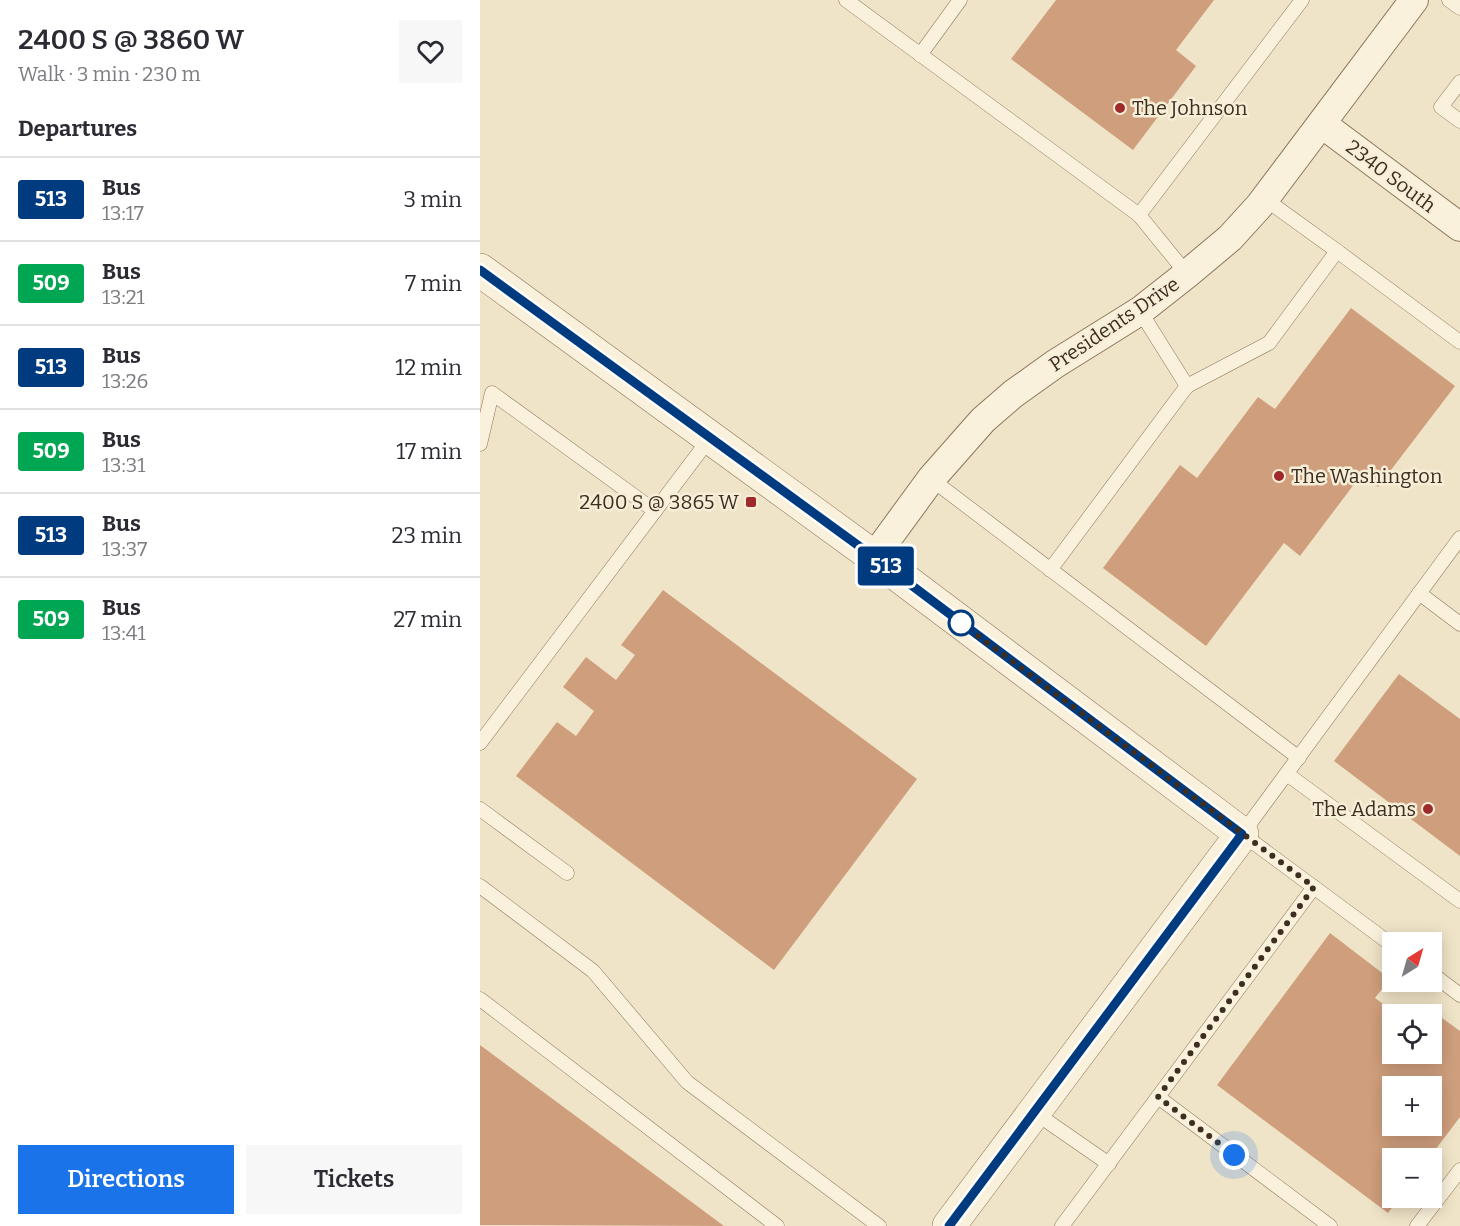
<!DOCTYPE html>
<html lang="en">
<head>
<meta charset="utf-8">
<style>
	:root { --surface:#fff; --page:#f7f7f7; --text:#2b2b33; --muted:#7c7c81; --line:#e1e1e2; --accent:#1a73e8 }
	body { margin:0; font-family:Bitter,serif; background:var(--page); color:var(--text); height:100vh; display:flex; flex-direction:column; font-size:22px; white-space:nowrap }
	* { box-sizing:border-box; margin:0 }
	p { font-size:20px; color:var(--muted) }
	.icon { flex:none; width:33px; height:33px; fill:none; stroke:currentColor; stroke-width:2; stroke-linecap:round; stroke-linejoin:round }
	.map { position:relative; flex:1; overflow:hidden }
	.panel { display:flex; flex-direction:column; background:var(--surface); width:480px }
	.panel>* { flex:none }
	.badge { padding:0 12px; border-radius:4px; font-size:21px; line-height:39px }
	.needle { width:39px; rotate:37deg }
	.controls { position:absolute; left:902px; top:932px; display:grid; gap:12px }
	.controls a { display:grid; place-items:center; width:60px; height:60px; border-radius:0px; background:var(--surface); box-shadow:0 3px 15px #0003; font-size:30px }
	.you { position:absolute; width:30px; height:30px; margin:-15px; border:4px solid #fff; border-radius:50%; background:#1a73e8; box-shadow:0 0 0 9px #1a73e833 }
	.map>.badge { position:absolute; translate:-50% -50%; box-shadow:0 0 0 3px #fff }
	h2 { padding:0 18px; font-size:22px; line-height:54px }
	.round { display:grid; place-items:center; flex:none; width:63px; height:63px; border-radius:0px; background:var(--page) }
	.head { display:flex; align-items:center; justify-content:space-between; height:102px; padding:0 18px }
	h1 { font-size:28px; font-weight:600; line-height:45px }
	.cta { display:flex; gap:12px; margin-top:auto; padding:12px 18px }
	.cta a { flex:1; height:69px; border-radius:0px; background:var(--accent); color:#fff; font-size:24px; font-weight:600; line-height:69px; text-align:center }
	.cta a+a { background:var(--page); color:var(--text) }
	ul { padding:0; list-style:none }
	li { display:flex; align-items:center; gap:18px; height:84px; padding:0 18px; border-top:2px solid var(--line) }
	li div { flex:1 }
	li b { display:block; font-size:22px }
	li em { font-style:normal }
	li .badge { min-width:66px; font-weight:700; text-align:center }
	main { display:flex; flex:1; min-height:0 }
	.map>svg:first-child { display:block }
	.building { fill:#cf9f7d; fill-rule:evenodd }
	.lines { fill:none; stroke-linecap:round; stroke-linejoin:round }
	.service-casing { stroke:#8d765c; stroke-width:15 }
	.minor-casing { stroke:#8d765c; stroke-width:30 }
	.tertiary-casing { stroke:#8d765c; stroke-width:34 }
	.service { stroke:#faf1dc; stroke-width:14 }
	.minor { stroke:#faf1dc; stroke-width:28 }
	.tertiary { stroke:#faf1dc; stroke-width:33 }
	.line-casing { stroke:#fff; stroke-width:14 }
	.line { stroke:#003b80; stroke-width:9 }
	.walk { stroke:#3d2e20; stroke-width:6; stroke-dasharray:0 10.8 }
	.poi-dot { fill:#9e2a2b; stroke:#f7eed8; stroke-width:2 }
	.stop-dot { fill:#fff; stroke:#003b80; stroke-width:3 }
	.labels { text-anchor:middle; stroke-width:5; stroke-linejoin:round; paint-order:stroke }
	.poi-label { font-size:20px; fill:#3d2e20; stroke:#f7eed8; text-anchor:start }
	.street-label { font-size:20px; fill:#3d2e20; stroke:#f7eed8 }
</style>
</head>
<body>
<main>
<section class="panel">
<div class="head"><div><h1>2400 S @ 3860 W</h1><p>Walk · 3 min · 230 m</p></div><a class="round"><svg class="icon" aria-label="heart" viewBox="0 0 24 24"><path d="M12 20l-8-8c-3-5 5-10 8-4 3-6 11-1 8 4z"/></svg></a></div>
<h2>Departures</h2>
<ul>
<li><span class="badge" style="background:#003b80;color:#fff">513</span><div><b>Bus</b><p>13:17</p></div><em>3 min</em></li>
<li><span class="badge" style="background:#00a651;color:#fff">509</span><div><b>Bus</b><p>13:21</p></div><em>7 min</em></li>
<li><span class="badge" style="background:#003b80;color:#fff">513</span><div><b>Bus</b><p>13:26</p></div><em>12 min</em></li>
<li><span class="badge" style="background:#00a651;color:#fff">509</span><div><b>Bus</b><p>13:31</p></div><em>17 min</em></li>
<li><span class="badge" style="background:#003b80;color:#fff">513</span><div><b>Bus</b><p>13:37</p></div><em>23 min</em></li>
<li><span class="badge" style="background:#00a651;color:#fff">509</span><div><b>Bus</b><p>13:41</p></div><em>27 min</em></li>
</ul>
<div class="cta"><a>Directions</a><a>Tickets</a></div>
</section>
<div class="map">
<svg width="980" height="1226" viewBox="0 0 980 1226">
	<rect width="100%" height="100%" fill="#f0e4c8"/>
	<!-- building -->
	<g class="building">
		<path d="M 576,0 L 734,0 L 696,50 L 716,66 L 653,150 L 531,59 Z"/>
		<path d="M 871,308 L 975,386 L 898,487 L 881,475 L 820,556 L 804,543 L 726,646 L 623,568 L 700,465 L 717,478 L 778,397 L 795,409 Z"/>
		<path d="M 183,590 L 437,779 L 294,970 L 36,776 L 77,722 L 96,736 L 114,711 L 83,687 L 106,657 L 136,680 L 155,655 L 141,645 Z"/>
		<path d="M 919,674 L 980,719 L 980,856 L 854,761 Z"/>
		<path d="M 850,933 L 910,979 L 895,998 L 917,1014 L 912,1014 L 912,1053 L 951,1053 L 951,1014 L 938,1014 L 944,1005 L 980,1031 L 980,1117 L 949,1158 L 912,1158 L 912,1197 L 920,1197 L 908,1213 L 737,1085 ZM 912,1086 L 951,1086 L 951,1125 L 912,1125 Z"/>
		<path d="M 0,1045 L 244,1226 L 0,1225 Z"/>
	</g>
	<g class="lines">
		<defs>
			<g id="service">
				<path d="M 366,0 L 659,215 L 822,0"/>
				<path d="M 969,0 L 980,8"/>
				<path d="M 440,55 L 480,0"/>
				<path d="M 980,82 L 961,107 L 980,121"/>
				<path d="M 785,199 L 857,251"/>
				<path d="M 659,215 L 707,274"/>
				<path d="M 660,311 L 707,386 L 789,343 L 857,251 L 980,342"/>
				<path d="M 0,444 L 12,393 L 175,511"/>
				<path d="M 451,479 L 819,758"/>
				<path d="M 570,570 L 707,386"/>
				<path d="M 939,593 L 980,624"/>
				<path d="M 0,743 L 230,438"/>
				<path d="M 807,774 L 980,901"/>
				<path d="M 0,809 L 87,873"/>
				<path d="M 0,886 L 113,971 L 207,1082 L 399,1226"/>
				<path d="M 912,945 L 762,834 L 980,538"/>
				<path d="M 951,973 L 980,995"/>
				<path d="M 0,999 L 297,1226"/>
				<path d="M 678,1097 L 850,1226"/>
				<path d="M 554,1112 L 629,1164"/>
				<path d="M 582,1226 L 834,887"/>
				<path d="M 937,1226 L 980,1170"/>
			</g>
			<g id="minor">
				<path d="M 842,124 L 980,227"/>
				<path d="M 394,557 L 451,479 L 503,420 L 533,394 L 575,364 L 660,311 L 707,274 L 750,238 L 780,205 L 934,0"/>
			</g>
			<path id="tertiary" d="M 0,270 L 394,557 L 762,834 L 469,1226"/>
		</defs>
		<!-- service casing -->
		<use href="#service" class="service-casing"/>
		<!-- minor casing -->
		<use href="#minor" class="minor-casing"/>
		<!-- tertiary casing -->
		<use href="#tertiary" class="tertiary-casing"/>
		<!-- service -->
		<use href="#service" class="service"/>
		<!-- minor -->
		<use href="#minor" class="minor"/>
		<!-- tertiary -->
		<use href="#tertiary" class="tertiary"/>
	</g>
	<g class="lines">
		<defs>
			<path id="line" d="M 0,270 L 394,557 L 762,834 L 469,1226"/>
		</defs>
		<!-- line casing -->
		<use href="#line" class="line-casing"/>
		<!-- line -->
		<use href="#line" class="line"/>
		<!-- walk -->
		<path class="walk" d="M 481,623 L 834,887 L 678,1097 L 754,1155"/>
	</g>
	<!-- markers -->
	<g class="poi-dot">
		<circle cx="640" cy="108" r="6"/>
		<circle cx="799" cy="476" r="6"/>
		<rect x="265" y="496" width="12" height="12" rx="3"/>
		<circle cx="948" cy="809" r="6"/>
	</g>
	<circle class="stop-dot" cx="481" cy="623" r="12"/>
	<g class="labels">
		<!-- poi labels -->
		<g class="poi-label">
			<text x="652" y="115">The Johnson</text>
			<text x="811" y="483">The Washington</text>
			<text x="259" y="509" text-anchor="end">2400 S @ 3865 W</text>
			<text x="936" y="816" text-anchor="end">The Adams</text>
		</g>
		<!-- street labels -->
		<g class="street-label">
			<text transform="translate(911 176) rotate(37)" y="7">2340 South</text>
			<text transform="translate(634 324) rotate(-34)" y="7">Presidents Drive</text>
		</g>
	</g>
</svg>
<div class="controls">
<a><svg class="needle" viewBox="-14 -14 28 28"><path d="M0-13l5 13h-10z" fill="#e53935"/><path d="M0 13l5-13h-10z" fill="#7c7c81"/></svg></a>
<a><svg class="icon" aria-label="locate" viewBox="0 0 24 24"><circle cx="12" cy="12" r="6"/><path d="M12 2v4M12 18v4M2 12h4M18 12h4"/></svg></a>
<a>+</a>
<a>−</a>
</div>
<div class="you" style="left:754px;top:1155px"></div>
<b class="badge" style="left:406px;top:566px;background:#003b80;color:#fff">513</b>
</div>
</main>
</body>
</html>
